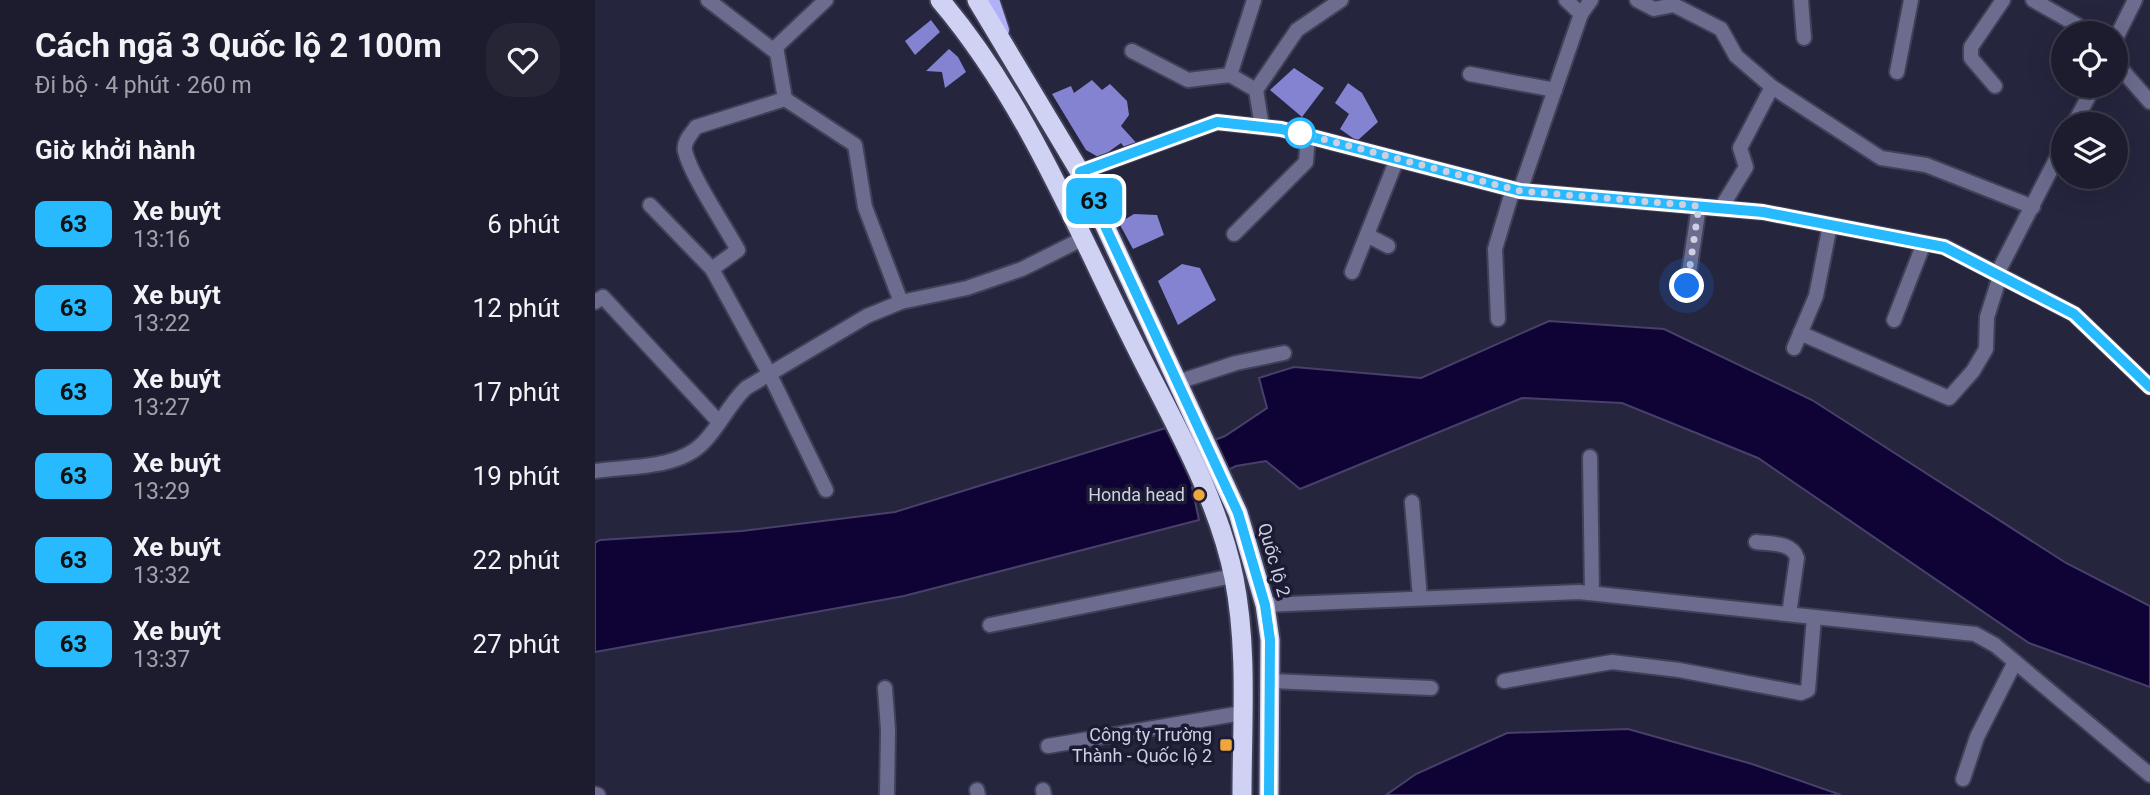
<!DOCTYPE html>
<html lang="vi">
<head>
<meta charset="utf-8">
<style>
	:root { --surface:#1c1c2e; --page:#252536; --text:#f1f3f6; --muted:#a0a1aa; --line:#3a3a4a }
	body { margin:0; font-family:Roboto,sans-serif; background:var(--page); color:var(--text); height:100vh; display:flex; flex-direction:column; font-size:26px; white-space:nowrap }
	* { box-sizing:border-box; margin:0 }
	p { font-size:23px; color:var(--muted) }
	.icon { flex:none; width:38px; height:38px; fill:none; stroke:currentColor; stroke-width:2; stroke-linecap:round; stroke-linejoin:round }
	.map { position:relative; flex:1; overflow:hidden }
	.drawer { display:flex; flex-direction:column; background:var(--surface); width:595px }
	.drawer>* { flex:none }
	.badge { padding:0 14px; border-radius:10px; font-size:24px; line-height:46px }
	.fabs { position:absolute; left:1456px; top:21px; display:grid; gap:14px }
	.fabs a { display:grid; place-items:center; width:77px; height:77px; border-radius:50%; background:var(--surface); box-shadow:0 7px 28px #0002,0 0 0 2px var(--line); font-size:35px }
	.you { position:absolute; width:35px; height:35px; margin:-18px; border:5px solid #fff; border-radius:50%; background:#1a73e8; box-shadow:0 0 0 10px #1a73e833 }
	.map>.badge { position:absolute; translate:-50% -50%; box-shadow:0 0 0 4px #fff }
	h2 { padding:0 35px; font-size:26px; line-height:63px }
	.round { display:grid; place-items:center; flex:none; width:74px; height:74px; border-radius:28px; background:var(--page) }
	.overview { display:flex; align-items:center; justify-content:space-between; height:119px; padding:0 35px }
	h1 { font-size:33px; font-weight:700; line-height:52px }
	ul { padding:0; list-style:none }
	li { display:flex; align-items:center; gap:21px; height:84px; padding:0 35px }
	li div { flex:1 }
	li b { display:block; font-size:26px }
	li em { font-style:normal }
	li .badge { min-width:77px; font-weight:700; text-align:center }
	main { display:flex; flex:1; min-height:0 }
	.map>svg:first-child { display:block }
	.water { fill:#0f0336; stroke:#484069; stroke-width:2 }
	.building { fill:#8483d2 }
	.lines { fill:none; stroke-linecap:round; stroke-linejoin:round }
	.minor-casing { stroke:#404058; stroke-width:18 }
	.major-casing { stroke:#404058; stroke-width:21 }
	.highway-casing { stroke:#404058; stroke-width:23 }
	.minor { stroke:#6b6c8e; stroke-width:14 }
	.major { stroke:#afb0f6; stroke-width:18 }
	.highway { stroke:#d0d2f4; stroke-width:19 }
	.line-casing { stroke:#fff; stroke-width:16 }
	.line { stroke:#27baff; stroke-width:10 }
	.walk { stroke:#ced0e1; stroke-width:7; stroke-dasharray:0 12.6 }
	.stop-dot { fill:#fff; stroke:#27baff; stroke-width:3.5 }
	.poi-dot { fill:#eea73d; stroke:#1b1b34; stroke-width:2.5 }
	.labels { text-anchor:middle; stroke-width:7; stroke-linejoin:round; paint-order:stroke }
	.poi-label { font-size:18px; fill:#ced0e1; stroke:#1b1b34; text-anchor:end }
	.street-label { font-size:18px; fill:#ced0e1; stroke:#1b1b34 }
</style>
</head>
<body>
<main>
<section class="drawer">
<div class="overview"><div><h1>Cách ngã 3 Quốc lộ 2 100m</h1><p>Đi bộ · 4 phút · 260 m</p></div><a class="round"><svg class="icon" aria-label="heart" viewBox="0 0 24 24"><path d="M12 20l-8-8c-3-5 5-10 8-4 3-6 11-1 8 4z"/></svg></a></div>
<h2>Giờ khởi hành</h2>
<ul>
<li><span class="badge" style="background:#27baff;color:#111">63</span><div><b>Xe buýt</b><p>13:16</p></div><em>6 phút</em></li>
<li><span class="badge" style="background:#27baff;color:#111">63</span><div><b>Xe buýt</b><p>13:22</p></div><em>12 phút</em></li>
<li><span class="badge" style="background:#27baff;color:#111">63</span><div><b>Xe buýt</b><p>13:27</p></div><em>17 phút</em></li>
<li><span class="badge" style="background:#27baff;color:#111">63</span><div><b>Xe buýt</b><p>13:29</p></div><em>19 phút</em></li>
<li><span class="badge" style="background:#27baff;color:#111">63</span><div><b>Xe buýt</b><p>13:32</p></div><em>22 phút</em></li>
<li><span class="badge" style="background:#27baff;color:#111">63</span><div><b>Xe buýt</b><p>13:37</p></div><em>27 phút</em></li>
</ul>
</section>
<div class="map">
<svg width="1555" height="795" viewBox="0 0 1555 795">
	<rect width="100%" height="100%" fill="#25253e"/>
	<!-- water -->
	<g class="water">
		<path d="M 954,321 L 1069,329 L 1217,400 L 1471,563 L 1555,606 L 1555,687 L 1434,643 L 1163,458 L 1027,403 L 927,398 L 705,489 L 671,461 L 641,466 L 597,487 L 604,520 L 309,596 L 0,652 L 0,543 L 5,540 L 147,531 L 300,512 L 574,427 L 586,453 L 630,436 L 672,408 L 664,378 L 699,367 L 826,378 Z"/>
		<path d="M 1033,729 L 1157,764 L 1246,795 L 791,795 L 821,774 L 912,733 Z"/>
	</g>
	<!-- building -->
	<g class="building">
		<path d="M 336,20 L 345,32 L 320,55 L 310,41 Z"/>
		<path d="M 354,49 L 363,57 L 371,72 L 350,88 L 347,72 L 331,71 Z"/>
		<path d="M 699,68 L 729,88 L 707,117 L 675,90 Z"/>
		<path d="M 497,80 L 507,90 L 515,84 L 532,101 L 534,115 L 526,126 L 545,147 L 532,151 L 526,143 L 505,158 L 491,150 L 457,94 L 476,86 L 479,93 Z"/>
		<path d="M 753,83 L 767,93 L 783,122 L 762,141 L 745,129 L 754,114 L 740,103 Z"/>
		<path d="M 539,214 L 562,215 L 569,235 L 538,249 L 524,223 Z"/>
		<path d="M 587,264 L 605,268 L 621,300 L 583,325 L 563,281 Z"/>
	</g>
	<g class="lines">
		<defs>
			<g id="minor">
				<path d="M 113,0 L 182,53"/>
				<path d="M 231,0 L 181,47 L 190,99 L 260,145 L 270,207 L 306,302"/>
				<path d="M 971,0 L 986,14"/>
				<path d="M 1042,0 L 1059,9 L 1079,5 L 1126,29 L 1141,56 L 1177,87 L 1286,158 L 1331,165 L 1438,207"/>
				<path d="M 1206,0 L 1209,38"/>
				<path d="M 1438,0 L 1482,25 L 1491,33"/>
				<path d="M 1521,38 L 1540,0"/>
				<path d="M 537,51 L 593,80 L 635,75 L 661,90"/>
				<path d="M 1521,63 L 1555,102"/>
				<path d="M 1302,72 L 1316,0"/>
				<path d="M 875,74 L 960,90"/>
				<path d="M 635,75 L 659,0"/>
				<path d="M 1400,86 L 1376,58 L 1376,47 L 1408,0"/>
				<path d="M 1479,124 L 1499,86"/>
				<path d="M 667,127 L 661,90 L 702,30 L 746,0"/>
				<path d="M 485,172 L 622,122 L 686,129 L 925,191 L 1168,212 L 1350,247 L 1479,314 L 1555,387"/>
				<path d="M 925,191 L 986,14 L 996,0"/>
				<path d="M 55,205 L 117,269 L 174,373 L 231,490"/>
				<path d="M 1126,208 L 1151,167 L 1145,148 L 1177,87"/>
				<path d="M 639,234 L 711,162 L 713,136"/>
				<path d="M 772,235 L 793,246"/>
				<path d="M 117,269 L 143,250 C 130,226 96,176 90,151 C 88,142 96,134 101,127 L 190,99"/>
				<path d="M 757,272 L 802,159"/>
				<path d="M 1402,274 L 1468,146"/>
				<path d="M 1092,286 L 1104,206"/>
				<path d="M 0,302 L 8,297 L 123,421"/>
				<path d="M 903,319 L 900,249 L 918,189"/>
				<path d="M 1299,320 L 1329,243"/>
				<path d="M 1205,333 L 1354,398 L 1378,371 L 1391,349 L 1392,317 L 1405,276"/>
				<path d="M 1199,348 L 1221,296 L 1235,225"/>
				<path d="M 583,382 L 641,363 L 689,353"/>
				<path d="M 995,457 L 997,593"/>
				<path d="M 0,471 C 34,466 83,469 108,443 C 125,426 134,404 151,388 L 272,316 L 306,302 L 372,288 L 427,269 L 487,239"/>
				<path d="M 817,502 L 825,598"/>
				<path d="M 1161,542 C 1176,544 1197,542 1202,558 L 1194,614"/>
				<path d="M 670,605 L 984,592 L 1380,634 L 1400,645 L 1555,775"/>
				<path d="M 395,625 L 638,576"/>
				<path d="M 677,681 L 836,688"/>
				<path d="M 909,681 L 1017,662 L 1084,670 L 1206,693 L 1213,690 L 1219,617"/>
				<path d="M 290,688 L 293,730 L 292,795"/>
				<path d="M 453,746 L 647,713"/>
				<path d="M 1368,779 L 1382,737 L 1420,662"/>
				<path d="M 382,790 L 383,795"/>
				<path d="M 448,790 L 449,795"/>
				<path d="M 0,794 L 3,795"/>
			</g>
			<path id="major" d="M 395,0 L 405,30"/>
			<g id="highway">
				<path d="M 345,0 C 429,99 478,220 535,335 C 573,413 622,493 639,578 C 653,649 647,723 647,795"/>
				<path d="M 382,0 L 485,172 L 643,513 L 670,605 L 675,640 L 674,795"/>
			</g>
		</defs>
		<!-- minor casing -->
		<use href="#minor" class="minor-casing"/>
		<!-- major casing -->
		<use href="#major" class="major-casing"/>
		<!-- highway casing -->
		<use href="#highway" class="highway-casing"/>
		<!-- minor -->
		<use href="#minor" class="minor"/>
		<!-- major -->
		<use href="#major" class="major"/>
		<!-- highway -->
		<use href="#highway" class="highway"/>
	</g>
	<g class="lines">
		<defs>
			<path id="line" d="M 674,795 L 675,640 L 670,605 L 643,513 L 485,172 L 622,122 L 686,129 L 925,191 L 1168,212 L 1349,247 L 1479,314 L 1555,387"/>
		</defs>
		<!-- line casing -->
		<use href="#line" class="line-casing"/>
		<!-- line -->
		<use href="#line" class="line"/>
		<!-- walk -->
		<path class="walk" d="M 705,133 L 925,191 L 1104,206 L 1092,286"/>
	</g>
	<!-- markers -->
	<circle class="stop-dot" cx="705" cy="133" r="14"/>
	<g class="poi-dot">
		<circle cx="604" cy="495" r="7"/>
		<rect x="624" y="738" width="14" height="14" rx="3.5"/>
	</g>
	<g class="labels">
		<!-- poi labels -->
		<g class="poi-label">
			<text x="590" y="501">Honda head</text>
			<text x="617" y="741">Công ty Trường<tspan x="617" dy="21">Thành - Quốc lộ 2</tspan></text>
		</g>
		<!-- street labels -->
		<g class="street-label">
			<text transform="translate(679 560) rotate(74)" y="6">Quốc lộ 2</text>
		</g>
	</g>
</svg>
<div class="fabs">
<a><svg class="icon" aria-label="locate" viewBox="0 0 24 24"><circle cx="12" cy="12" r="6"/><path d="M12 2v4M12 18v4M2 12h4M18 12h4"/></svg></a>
<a><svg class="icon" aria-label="layers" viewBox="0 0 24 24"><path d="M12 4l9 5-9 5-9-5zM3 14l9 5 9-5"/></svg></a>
</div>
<div class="you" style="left:1092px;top:286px"></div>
<b class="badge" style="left:499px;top:201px;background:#27baff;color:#111">63</b>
</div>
</main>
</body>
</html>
